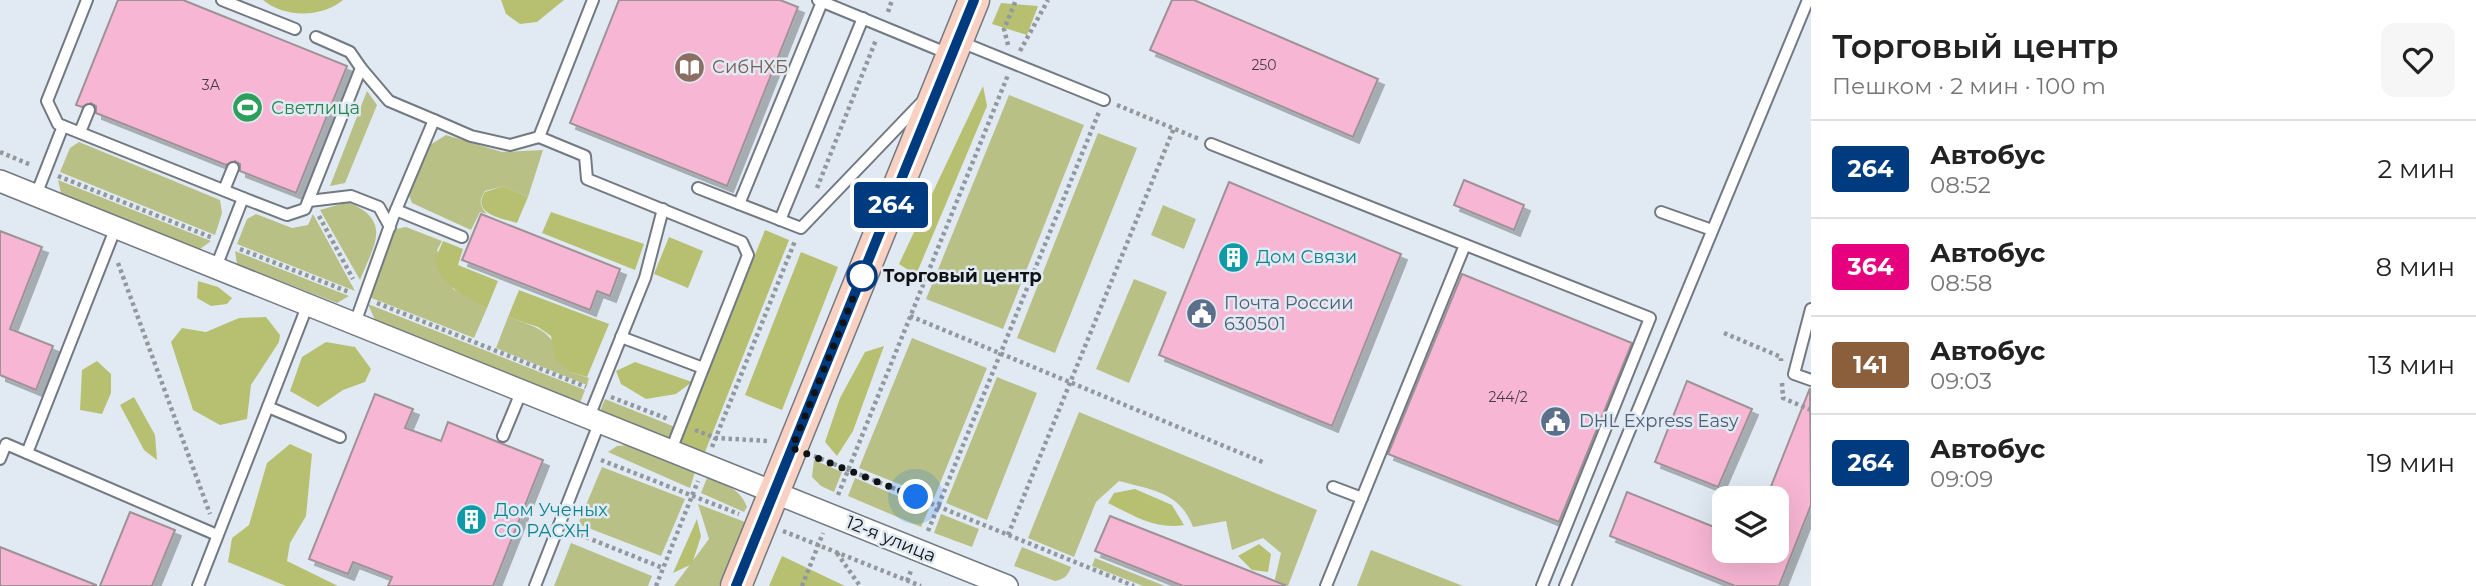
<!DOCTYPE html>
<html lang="ru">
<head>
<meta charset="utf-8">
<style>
	:root { --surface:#fff; --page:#f6f6f6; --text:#222; --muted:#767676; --line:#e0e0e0 }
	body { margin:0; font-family:Montserrat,sans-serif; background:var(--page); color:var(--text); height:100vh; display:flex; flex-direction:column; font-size:26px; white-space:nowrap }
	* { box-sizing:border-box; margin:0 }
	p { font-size:23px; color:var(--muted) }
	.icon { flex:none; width:38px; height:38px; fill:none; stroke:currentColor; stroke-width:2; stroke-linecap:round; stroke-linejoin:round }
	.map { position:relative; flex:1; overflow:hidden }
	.side { display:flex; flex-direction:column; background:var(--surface); width:665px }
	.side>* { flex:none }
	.badge { padding:0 14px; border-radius:5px; font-size:24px; line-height:46px }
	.fabs { position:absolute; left:1712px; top:486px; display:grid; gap:14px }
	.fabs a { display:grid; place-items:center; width:77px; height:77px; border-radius:14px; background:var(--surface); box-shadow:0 7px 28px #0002; font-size:35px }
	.you { position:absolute; width:35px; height:35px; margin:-18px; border:5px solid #fff; border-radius:50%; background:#1a73e8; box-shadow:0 0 0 10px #1a73e833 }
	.map>.badge { position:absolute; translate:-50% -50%; box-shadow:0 0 0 4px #fff }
	.round { display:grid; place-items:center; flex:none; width:74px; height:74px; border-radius:14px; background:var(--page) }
	.head { display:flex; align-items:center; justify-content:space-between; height:119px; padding:0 21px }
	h1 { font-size:33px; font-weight:600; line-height:52px }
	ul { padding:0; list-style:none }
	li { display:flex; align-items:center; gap:21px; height:98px; padding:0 21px; border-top:2px solid var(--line) }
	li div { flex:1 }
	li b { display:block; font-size:26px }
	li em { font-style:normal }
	li .badge { min-width:77px; font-weight:700; text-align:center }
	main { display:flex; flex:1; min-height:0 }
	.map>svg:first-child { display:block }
	.green { fill:#b8c085 }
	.forest { fill:#b7c071 }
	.building { fill:#f7b6d3; stroke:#9e9297; stroke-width:2; filter:url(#shadow) }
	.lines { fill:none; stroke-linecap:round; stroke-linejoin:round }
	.service-casing { stroke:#727981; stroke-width:14 }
	.minor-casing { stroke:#727981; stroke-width:24 }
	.secondary-casing { stroke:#727981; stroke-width:33 }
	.path { stroke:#91989f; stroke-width:4.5; stroke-dasharray:3.5 3.5; stroke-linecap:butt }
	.service { stroke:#fff; stroke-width:10 }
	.minor { stroke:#fff; stroke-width:21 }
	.secondary { stroke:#f9d1c3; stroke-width:30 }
	.line-casing { stroke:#fff; stroke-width:16 }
	.line { stroke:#003b80; stroke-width:10 }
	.walk { stroke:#101316; stroke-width:7; stroke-dasharray:0 12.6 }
	.stop-dot { fill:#fff; stroke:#003b80; stroke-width:3.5 }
	.labels { text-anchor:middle; stroke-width:5; stroke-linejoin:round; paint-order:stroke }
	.number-label { font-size:14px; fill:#4a3c45 }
	.education-label { font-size:18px; fill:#785e54; stroke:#e1eaf3; text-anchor:start }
	.leisure-label { font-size:18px; fill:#27864d; stroke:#e1eaf3; text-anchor:start }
	.culture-label { font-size:18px; fill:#0d838f; stroke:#e1eaf3; text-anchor:start }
	.stop-label { font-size:18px; font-weight:bold; fill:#101316; stroke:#e1eaf3; text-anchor:start }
	.service-label { font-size:18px; fill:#4e5e75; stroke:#e1eaf3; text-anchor:start }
	.street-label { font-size:18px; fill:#101316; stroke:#e1eaf3 }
</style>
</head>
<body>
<main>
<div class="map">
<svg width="1811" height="586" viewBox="0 0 1811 586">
	<defs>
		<filter id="shadow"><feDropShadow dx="6" dy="6" stdDeviation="0" flood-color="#0004"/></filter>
	</defs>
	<rect width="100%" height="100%" fill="#e1eaf3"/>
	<!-- green -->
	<g class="green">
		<path d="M 367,91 L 377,105 L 345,183 L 330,186 Z"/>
		<path d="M 1009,95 L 1084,125 L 1003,329 L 926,299 Z"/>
		<path d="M 1098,133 L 1137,148 L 1055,353 L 1017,338 Z"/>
		<path d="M 446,135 L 502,152 L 543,150 L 528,197 L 503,186 L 485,191 C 479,201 479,205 487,214 L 480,212 L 471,230 L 412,203 L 409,195 L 430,145 Z"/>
		<path d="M 79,142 L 220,200 L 222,213 L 215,235 L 60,172 L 70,148 Z"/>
		<path d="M 58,180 L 211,241 L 200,249 L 61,193 Z"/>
		<path d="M 348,202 C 393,221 374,245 360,280 L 320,210 Z"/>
		<path d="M 1163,205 L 1196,219 L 1184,249 L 1151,235 Z"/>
		<path d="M 256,214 L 292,228 L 308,225 L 313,214 L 355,291 L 237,244 L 247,219 Z"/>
		<path d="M 406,227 L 442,241 L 437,250 L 453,289 L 487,308 L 474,338 L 369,297 L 393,234 L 396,229 Z"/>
		<path d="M 235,251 L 349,296 L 337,303 L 237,264 Z"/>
		<path d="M 1134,279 L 1167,292 L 1129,383 L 1096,369 Z"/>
		<path d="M 368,304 L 585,390 L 580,403 L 375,320 Z"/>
		<path d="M 508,317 C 550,331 550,333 570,372 L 589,378 L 587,385 L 496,348 Z"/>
		<path d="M 912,338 L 987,368 L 934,498 L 859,468 Z"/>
		<path d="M 997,377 L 1037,393 L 987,520 L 946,503 Z"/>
		<path d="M 605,399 L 675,427 L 670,439 L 600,411 Z"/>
		<path d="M 1079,412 L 1317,510 L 1288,586 L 1274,583 L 1281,553 L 1263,538 L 1232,550 L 1226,521 L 1193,527 C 1180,492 1152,490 1119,481 L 1096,502 L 1074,557 L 1028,538 Z"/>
		<path d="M 628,445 L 695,472 L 690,488 L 608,452 L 617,446 Z"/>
		<path d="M 814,460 L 842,472 L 834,492 L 821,486 L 812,477 Z"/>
		<path d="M 602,467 L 685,499 L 661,556 L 578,524 Z"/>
		<path d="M 707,478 C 724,484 740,488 747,507 L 744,512 L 701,493 Z"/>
		<path d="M 855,478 L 929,509 L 921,527 L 848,496 Z"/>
		<path d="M 698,504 L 745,522 L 719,586 L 674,586 L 709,539 Z"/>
		<path d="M 941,514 L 979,529 L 972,547 L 934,533 Z"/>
		<path d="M 571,543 L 652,576 L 648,586 L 554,586 Z"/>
		<path d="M 1022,547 L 1071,567 C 1068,576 1064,579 1055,581 L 1014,566 Z"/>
		<path d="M 1371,550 L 1463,586 L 1357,586 Z"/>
		<path d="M 1095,558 L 1165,586 L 1143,586 L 1092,566 Z"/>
	</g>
	<!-- forest -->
	<g class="forest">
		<path d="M 263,0 L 343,0 C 321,18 285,18 263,0 Z"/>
		<path d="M 501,0 L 564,0 L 537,22 L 520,24 L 506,14 Z"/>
		<path d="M 1001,3 L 1038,6 L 1027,35 L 992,24 Z"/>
		<path d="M 983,86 L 987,106 L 916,275 L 899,264 Z"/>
		<path d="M 503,186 L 528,197 L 517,223 C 501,218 471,214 485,192 Z"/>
		<path d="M 551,212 L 644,244 L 635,270 L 542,233 Z"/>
		<path d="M 765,230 L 789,240 L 705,452 L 680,442 Z"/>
		<path d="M 669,237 L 703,251 L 688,288 L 654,274 Z"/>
		<path d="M 443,241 L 463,249 L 458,265 L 498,281 L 487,308 C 464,297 442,286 435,260 Z"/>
		<path d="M 801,252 L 838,267 L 782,410 L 745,395 Z"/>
		<path d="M 198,281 L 218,287 L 232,298 L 227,304 L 211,306 L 197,298 Z"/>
		<path d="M 519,290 L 609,324 L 587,377 L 570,372 L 555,359 L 551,336 L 538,327 L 508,317 Z"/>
		<path d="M 266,317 L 280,335 L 279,342 L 251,385 L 247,419 L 220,425 L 193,410 L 171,342 L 182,328 L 206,332 L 239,318 Z"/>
		<path d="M 326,342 L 355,347 L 371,369 L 365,382 L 343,390 L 318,407 L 290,391 L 302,357 Z"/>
		<path d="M 884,346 L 853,431 L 837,456 L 825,442 L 840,398 L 865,352 Z"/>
		<path d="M 97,361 L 111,374 L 111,393 L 102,414 L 80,410 L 82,370 Z"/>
		<path d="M 635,362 L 692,382 L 676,394 L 646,399 L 621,384 L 616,371 Z"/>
		<path d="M 134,397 L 155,435 L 157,460 L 144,450 L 120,405 Z"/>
		<path d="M 290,444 L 312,454 L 306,516 L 290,543 L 287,561 L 338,586 L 286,586 L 228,562 L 232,538 L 249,525 L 267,463 Z"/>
		<path d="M 1135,489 L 1172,505 L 1184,525 C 1156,530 1132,515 1108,503 L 1114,493 Z"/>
		<path d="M 697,519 L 701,536 L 692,564 L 673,573 Z"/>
		<path d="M 1259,544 L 1271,554 L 1268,572 L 1252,570 L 1238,556 Z"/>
		<path d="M 782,556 L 845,586 L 846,586 L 769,586 Z"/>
	</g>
	<!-- building -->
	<g class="building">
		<path d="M 118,0 L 183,0 L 347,66 L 296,193 L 240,171 L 240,164 L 235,161 L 226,165 L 96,113 L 96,106 L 91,103 L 82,107 L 76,105 Z"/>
		<path d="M 619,0 L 780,0 L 798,7 L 727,186 L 570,123 Z"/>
		<path d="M 1172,0 L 1194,0 L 1378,79 L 1353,137 L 1150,50 Z"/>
		<path d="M 1464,180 L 1524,205 L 1514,230 L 1454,205 Z"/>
		<path d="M 1229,182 L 1401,254 L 1332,426 L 1159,355 Z"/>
		<path d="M 481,214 L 620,269 L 610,296 L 597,291 L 590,310 L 462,260 Z"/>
		<path d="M 0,231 L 42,247 L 10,329 L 53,346 L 36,390 L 0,375 Z"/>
		<path d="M 1462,274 L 1632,343 L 1559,522 L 1388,454 Z"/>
		<path d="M 1687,381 L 1752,409 L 1718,487 L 1655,462 Z"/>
		<path d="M 1810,388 L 1811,505 L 1779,586 L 1735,586 L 1610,536 L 1627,492 L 1724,531 L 1724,551 L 1776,551 L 1776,499 L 1766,499 Z"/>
		<path d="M 375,394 L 413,409 L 405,428 L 441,441 L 448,422 L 543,460 L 493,586 L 388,586 L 392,577 L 353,562 L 348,574 L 309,559 Z"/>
		<path d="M 130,512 L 175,530 L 152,586 L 100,586 Z"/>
		<path d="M 1110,516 L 1285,585 L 1284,586 L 1183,586 L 1095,551 Z"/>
		<path d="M 0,547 L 96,585 L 96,586 L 0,586 Z"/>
	</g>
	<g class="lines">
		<defs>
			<g id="service">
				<path d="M 87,0 L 47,101 L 58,124 L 243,198 L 216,267"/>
				<path d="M 222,0 L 295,29"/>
				<path d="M 818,0 L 949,54"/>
				<path d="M 961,42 L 1104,100"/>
				<path d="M 361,68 L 389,101 L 434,120"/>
				<path d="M 80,132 L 89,110"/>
				<path d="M 539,137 L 585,156 L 587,179 L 742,242 L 748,255 L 671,450"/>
				<path d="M 1211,144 L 1650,318 L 1542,586"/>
				<path d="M 698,188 L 801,228 L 921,103"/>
				<path d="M 224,190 L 233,168"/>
				<path d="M 36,195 L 63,126"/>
				<path d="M 243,198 L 287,215 L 305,209 L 361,68 L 350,52 L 316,37"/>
				<path d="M 309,201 L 351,196 L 379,207 L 390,227"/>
				<path d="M 739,204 L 822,2"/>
				<path d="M 396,210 L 462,237"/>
				<path d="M 1661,212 L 1712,230"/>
				<path d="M 780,220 L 863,18"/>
				<path d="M 1811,309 L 1794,374 L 1811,380"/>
				<path d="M 355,323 L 393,217 L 434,120 L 471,136 L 510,145 L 539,137 L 593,0"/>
				<path d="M 621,337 L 703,368"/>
				<path d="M 268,407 L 340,437"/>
				<path d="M 589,417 L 645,278 L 663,209"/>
				<path d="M 503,436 L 522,390"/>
				<path d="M 27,453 L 116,227"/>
				<path d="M 0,459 L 6,444 L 217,535"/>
				<path d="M 1333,487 L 1362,498"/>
				<path d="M 198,586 L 308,304"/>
				<path d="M 535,586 L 600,421"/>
				<path d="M 1326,586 L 1465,245"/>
				<path d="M 1565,586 L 1808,0"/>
			</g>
			<path id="minor" d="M 0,181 L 1007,586"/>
			<path id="secondary" d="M 736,586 L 974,0"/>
		</defs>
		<!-- service casing -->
		<use href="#service" class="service-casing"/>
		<!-- minor casing -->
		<use href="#minor" class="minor-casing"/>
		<!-- secondary casing -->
		<use href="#secondary" class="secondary-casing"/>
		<!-- path -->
		<g class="path">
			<path d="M 888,12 L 892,0"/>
			<path d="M 1008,45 L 1004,29 L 1016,0"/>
			<path d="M 1020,51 L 1048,0"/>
			<path d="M 1117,105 L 1199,139"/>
			<path d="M 0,152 L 31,165"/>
			<path d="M 58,176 L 213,238"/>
			<path d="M 817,188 L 876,40"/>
			<path d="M 319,216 L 353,279"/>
			<path d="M 240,249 L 349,292"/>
			<path d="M 118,263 L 210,514"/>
			<path d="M 377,303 L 586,387"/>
			<path d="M 910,316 L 1265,463"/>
			<path d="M 1724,333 L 1781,357 L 1781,361"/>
			<path d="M 1782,383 L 1783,398 L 1811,410"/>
			<path d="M 611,397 L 668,419"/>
			<path d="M 695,430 L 716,438 L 769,441"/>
			<path d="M 712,447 L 795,241"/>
			<path d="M 814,456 L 1134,586"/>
			<path d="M 601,460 L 739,514"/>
			<path d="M 838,495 L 1008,75"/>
			<path d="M 783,531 L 921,586"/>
			<path d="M 928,531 L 1099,112"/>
			<path d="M 573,532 L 663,568"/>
			<path d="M 1008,535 L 1174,128"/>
			<path d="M 837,553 L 860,586"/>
			<path d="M 907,581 L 912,568"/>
			<path d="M 656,586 L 698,481"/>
			<path d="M 802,586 L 823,533"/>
		</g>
		<!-- service -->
		<use href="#service" class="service"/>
		<!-- minor -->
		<use href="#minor" class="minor"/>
		<!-- secondary -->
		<use href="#secondary" class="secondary"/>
	</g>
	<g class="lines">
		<defs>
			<path id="line" d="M 736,586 L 974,0"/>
		</defs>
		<!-- line casing -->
		<use href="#line" class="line-casing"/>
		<!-- line -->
		<use href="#line" class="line"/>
		<!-- walk -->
		<path class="walk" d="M 862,276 L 792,448 L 916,497"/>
	</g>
	<!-- icons -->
	<defs>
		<symbol id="library-disc" viewBox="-11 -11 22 22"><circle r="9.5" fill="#8d6e63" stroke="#e1eaf3"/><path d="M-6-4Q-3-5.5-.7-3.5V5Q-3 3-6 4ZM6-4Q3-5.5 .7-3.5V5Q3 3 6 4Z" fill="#fff"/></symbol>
		<symbol id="stadium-disc" viewBox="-11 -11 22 22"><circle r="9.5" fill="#2e9e5b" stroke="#e1eaf3"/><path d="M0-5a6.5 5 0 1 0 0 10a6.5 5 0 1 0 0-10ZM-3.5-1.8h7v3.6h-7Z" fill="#fff"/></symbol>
		<symbol id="building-disc" viewBox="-11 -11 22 22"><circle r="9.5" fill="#0f9aa8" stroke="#e1eaf3"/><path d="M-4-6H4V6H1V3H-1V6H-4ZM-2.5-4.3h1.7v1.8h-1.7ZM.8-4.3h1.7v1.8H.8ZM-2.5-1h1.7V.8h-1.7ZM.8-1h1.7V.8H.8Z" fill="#fff"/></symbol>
		<symbol id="civic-disc" viewBox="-11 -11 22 22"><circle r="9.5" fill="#5c6f8a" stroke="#e1eaf3"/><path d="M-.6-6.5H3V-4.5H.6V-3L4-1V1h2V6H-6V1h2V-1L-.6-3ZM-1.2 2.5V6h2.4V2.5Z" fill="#fff"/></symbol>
	</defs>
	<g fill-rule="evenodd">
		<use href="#library-disc" x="672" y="50" width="35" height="35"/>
		<use href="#stadium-disc" x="230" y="90" width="35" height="35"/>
		<use href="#building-disc" x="1216" y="240" width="35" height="35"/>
		<use href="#civic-disc" x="1184" y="296" width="35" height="35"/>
		<use href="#civic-disc" x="1538" y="404" width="35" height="35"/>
		<use href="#building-disc" x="454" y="502" width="35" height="35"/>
	</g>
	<!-- markers -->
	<circle class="stop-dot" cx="862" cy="276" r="14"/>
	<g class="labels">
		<!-- number labels -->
		<g class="number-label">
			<text x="1264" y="70">250</text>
			<text x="211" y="90">3А</text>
			<text x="1508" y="402">244/2</text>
		</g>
		<!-- education labels -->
		<g class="education-label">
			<text x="712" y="73">СибНХБ</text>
		</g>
		<!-- leisure labels -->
		<g class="leisure-label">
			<text x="271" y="114">Светлица</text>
		</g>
		<!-- culture labels -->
		<g class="culture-label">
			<text x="1256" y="263">Дом Связи</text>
			<text x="494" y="516">Дом Ученых<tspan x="494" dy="21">СО РАСХН</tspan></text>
		</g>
		<!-- stop labels -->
		<g class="stop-label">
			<text x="883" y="282">Торговый центр</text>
		</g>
		<!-- service labels -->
		<g class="service-label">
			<text x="1224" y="309">Почта России<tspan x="1224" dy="21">630501</tspan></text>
			<text x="1579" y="427">DHL Express Easy</text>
		</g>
		<!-- street labels -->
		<g class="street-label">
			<text transform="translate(891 539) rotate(22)" y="6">12-я улица</text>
		</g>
	</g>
</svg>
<div class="fabs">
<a><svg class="icon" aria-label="layers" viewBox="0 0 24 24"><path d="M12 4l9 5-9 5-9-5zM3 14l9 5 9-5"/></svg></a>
</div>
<div class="you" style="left:916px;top:497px"></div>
<b class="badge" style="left:891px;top:205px;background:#003b80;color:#fff">264</b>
</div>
<section class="side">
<div class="head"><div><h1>Торговый центр</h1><p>Пешком · 2 мин · 100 m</p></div><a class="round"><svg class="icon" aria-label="heart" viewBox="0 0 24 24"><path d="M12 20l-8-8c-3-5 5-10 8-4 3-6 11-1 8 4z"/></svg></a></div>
<ul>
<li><span class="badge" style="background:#003b80;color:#fff">264</span><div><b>Автобус</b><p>08:52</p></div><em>2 мин</em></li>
<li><span class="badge" style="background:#e6007e;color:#fff">364</span><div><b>Автобус</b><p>08:58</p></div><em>8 мин</em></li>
<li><span class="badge" style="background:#8b5e3c;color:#fff">141</span><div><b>Автобус</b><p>09:03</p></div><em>13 мин</em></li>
<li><span class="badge" style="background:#003b80;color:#fff">264</span><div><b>Автобус</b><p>09:09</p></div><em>19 мин</em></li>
</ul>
</section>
</main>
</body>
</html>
